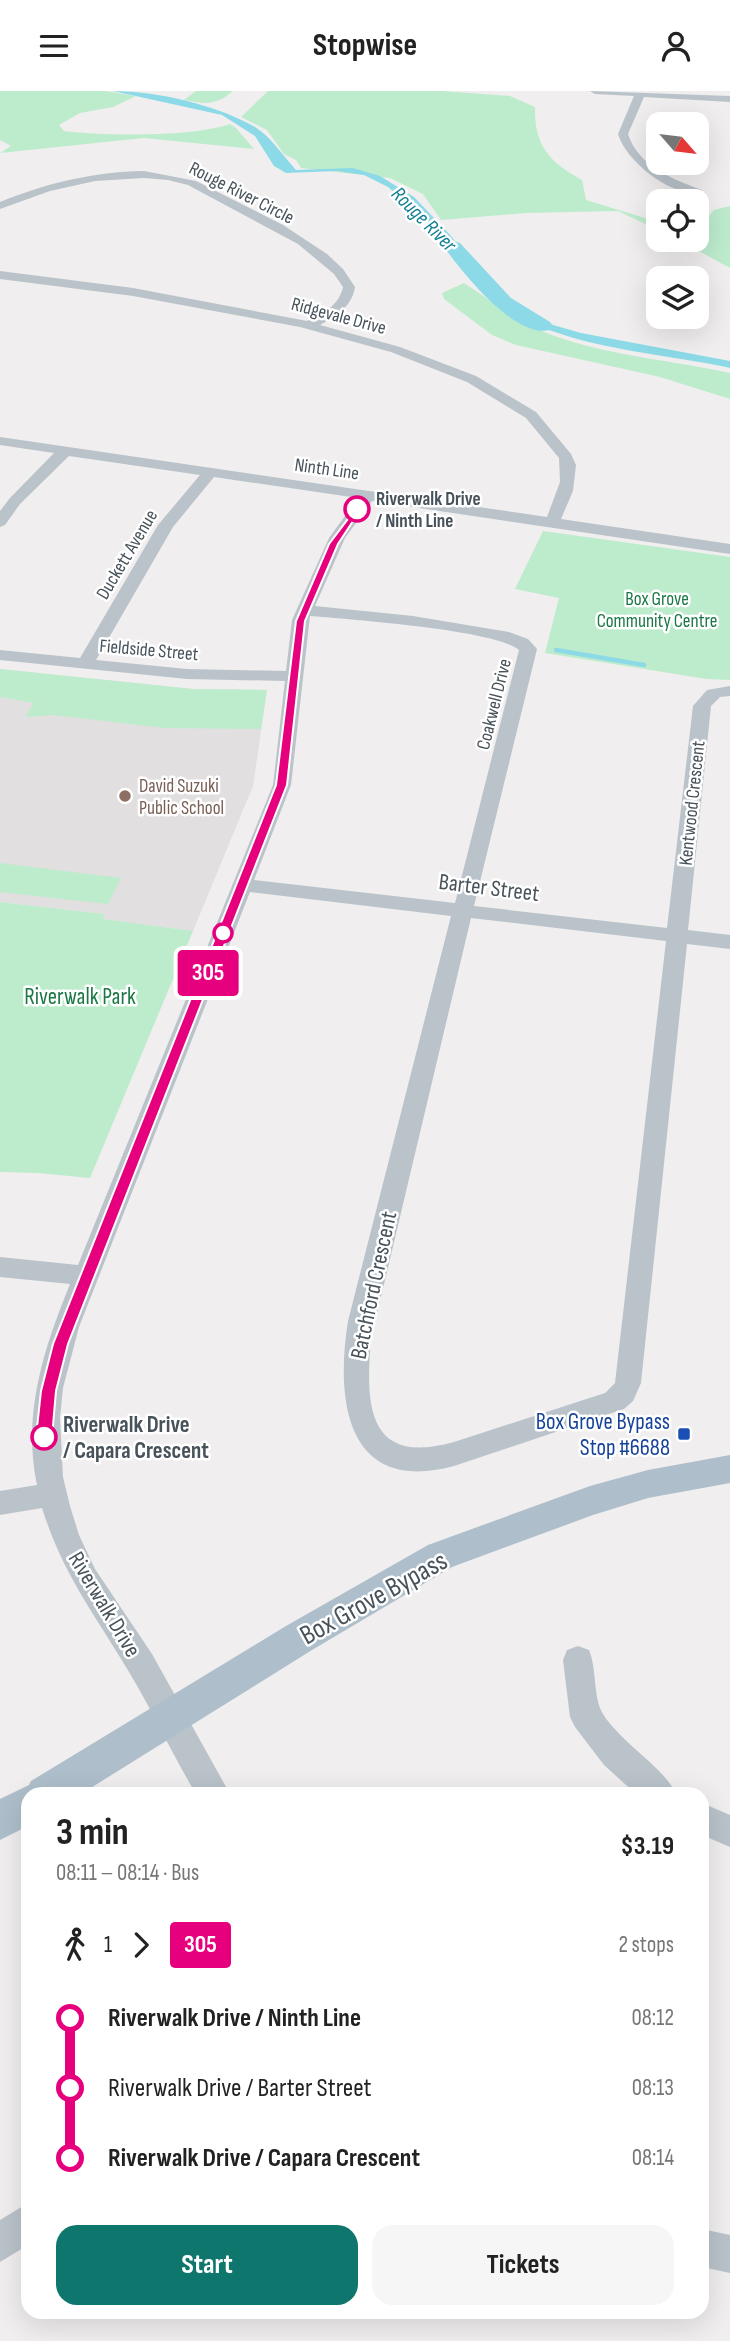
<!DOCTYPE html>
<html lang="en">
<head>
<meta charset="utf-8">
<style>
	:root { --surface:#fff; --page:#f6f6f6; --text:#222; --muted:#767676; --accent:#0f766e }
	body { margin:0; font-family:"Sofia Sans Condensed",sans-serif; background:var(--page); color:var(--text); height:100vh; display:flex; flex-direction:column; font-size:26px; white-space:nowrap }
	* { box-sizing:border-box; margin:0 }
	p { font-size:23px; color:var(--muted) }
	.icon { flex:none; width:38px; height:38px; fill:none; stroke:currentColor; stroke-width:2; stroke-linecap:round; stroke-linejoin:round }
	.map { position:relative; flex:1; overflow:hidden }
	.drawer { position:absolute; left:21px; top:1696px; width:688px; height:532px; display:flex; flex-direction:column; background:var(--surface); border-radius:21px; box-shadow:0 7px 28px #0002 }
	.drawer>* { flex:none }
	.badge { padding:0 14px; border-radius:5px; font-size:24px; line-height:46px }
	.needle { width:46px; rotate:118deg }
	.tools { position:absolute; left:646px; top:21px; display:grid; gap:14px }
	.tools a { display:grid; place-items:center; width:63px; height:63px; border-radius:14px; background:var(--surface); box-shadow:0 7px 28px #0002; font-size:35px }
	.map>.badge { position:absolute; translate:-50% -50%; box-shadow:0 0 0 4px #fff }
	.legs { display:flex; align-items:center; gap:10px; height:77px; padding:0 35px; font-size:23px }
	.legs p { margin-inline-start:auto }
	.headline { display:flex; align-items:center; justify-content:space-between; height:119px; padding:0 35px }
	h1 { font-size:38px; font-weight:700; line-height:52px }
	.primary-button { display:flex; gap:14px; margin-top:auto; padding:14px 35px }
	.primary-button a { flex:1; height:80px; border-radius:21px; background:var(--accent); color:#fff; font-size:28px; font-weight:700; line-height:80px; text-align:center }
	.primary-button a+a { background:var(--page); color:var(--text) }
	ul { padding:0 35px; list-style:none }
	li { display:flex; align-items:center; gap:24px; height:70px; font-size:26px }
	li i { display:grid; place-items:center; width:10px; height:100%; margin:0 9px; background:currentColor }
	li i::after { content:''; width:18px; height:18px; margin:-9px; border:5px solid; border-radius:50%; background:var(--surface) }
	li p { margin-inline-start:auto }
	li:first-child i { background:linear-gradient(#0000 50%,currentColor 0) }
	li:last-child i { background:linear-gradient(currentColor 50%,#0000 0) }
	header { display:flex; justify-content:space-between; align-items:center; height:91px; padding:0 35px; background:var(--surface); font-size:32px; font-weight:700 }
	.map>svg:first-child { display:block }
	.education { fill:#e1dfdf }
	.green { fill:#bdeccd }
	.water { fill:#8cdae7 }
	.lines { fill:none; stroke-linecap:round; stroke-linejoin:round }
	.stream { stroke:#8cdae7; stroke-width:4.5 }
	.river { fill:#8cdae7; fill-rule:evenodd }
	.minor { fill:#bac3ca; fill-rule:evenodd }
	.major { fill:#aebfcb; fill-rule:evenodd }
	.line-1 { fill:#e6007e; stroke:#fff; stroke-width:2 }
	.stop-1-dot { fill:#fff; stroke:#e6007e; stroke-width:3.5 }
	.education-dot { fill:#8d6e63; stroke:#fff; stroke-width:2.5 }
	.transit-dot { fill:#1a4fb4; stroke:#fff; stroke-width:2.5 }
	.labels { text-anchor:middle; stroke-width:5; stroke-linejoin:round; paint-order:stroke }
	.far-street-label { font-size:19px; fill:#47525a; stroke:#fff }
	.far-stop-label { font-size:19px; font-weight:bold; fill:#47525a; stroke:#fff; text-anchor:start }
	.far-park-label { font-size:19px; fill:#1b7844; stroke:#fff }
	.far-education-label { font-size:19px; fill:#785e54; stroke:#fff; text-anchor:start }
	.far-water-label { font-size:21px; font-style:italic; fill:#137f93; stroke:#fff }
	.street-label { font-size:23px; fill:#47525a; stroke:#fff }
	.park-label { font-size:23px; fill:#1b7844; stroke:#fff }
	.transit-label { font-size:23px; fill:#164399; stroke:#fff; text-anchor:end }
	.stop-label { font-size:23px; font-weight:bold; fill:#47525a; stroke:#fff; text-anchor:start }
	.near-street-label { font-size:28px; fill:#47525a; stroke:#fff }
</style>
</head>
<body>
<header><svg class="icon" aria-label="menu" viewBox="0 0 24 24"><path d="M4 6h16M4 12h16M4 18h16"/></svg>Stopwise<svg class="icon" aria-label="person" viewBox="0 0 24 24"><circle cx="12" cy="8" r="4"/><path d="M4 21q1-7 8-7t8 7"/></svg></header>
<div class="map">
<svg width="730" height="2250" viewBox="0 0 730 2250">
	<rect width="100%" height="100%" fill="#f0eeee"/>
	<!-- education -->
	<path class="education" d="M 0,578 L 193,598 L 267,599 L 253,695 L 193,840 L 102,828 L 103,823 L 0,811 Z"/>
	<!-- green -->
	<g class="green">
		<path d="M 0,0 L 106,0 L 136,5 L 113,16 L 80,22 L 59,34 L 64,40 C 104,45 193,46 230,33 L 236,37 L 254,58 L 144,47 L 0,62 L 11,55 L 0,49 Z"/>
		<path d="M 196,0 L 233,0 C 216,15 205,13 184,9 Z"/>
		<path d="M 268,0 L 442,0 L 510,5 L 535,16 C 534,54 549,71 582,89 L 586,109 L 658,131 L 658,139 L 618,120 L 526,122 L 441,129 L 423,103 L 390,87 L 301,77 L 296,69 L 284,63 L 267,39 L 241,26 Z"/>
		<path d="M 730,115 L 730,177 L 679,149 L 696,149 L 697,127 L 710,124 L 714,119 Z"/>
		<path d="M 464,192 C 492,210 520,233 552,244 C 609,265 671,269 730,282 L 730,308 L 660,286 L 516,254 L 492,244 L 444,208 L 442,202 Z"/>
		<path d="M 543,440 L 730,466 L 730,589 L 706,588 L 545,562 L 559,507 L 515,498 Z"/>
		<path d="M 0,578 L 193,598 L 267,599 L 261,638 L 164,637 L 54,624 L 25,626 L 34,612 L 0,606 Z"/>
		<path d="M 0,772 L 121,787 L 108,813 L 0,801 Z"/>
		<path d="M 0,811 L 104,823 L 103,828 L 193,840 L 90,1087 L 38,1082 L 0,1081 Z"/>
	</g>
	<!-- water -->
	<path class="water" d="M 113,0 C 157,0 217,14 255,36 C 271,46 284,66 296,79 L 353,77 L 380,85 L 414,106 L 451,145 L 483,186 L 532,228 L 581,242 L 730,270 L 730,277 C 662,262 554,257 500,212 L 499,206 L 466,181 L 419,122 L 388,96 L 364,84 L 337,80 L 286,82 L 274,75 L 255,45 L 222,24 Z"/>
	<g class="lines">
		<!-- stream -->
		<path class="stream" d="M 556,559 L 644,574"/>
		<!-- river -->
		<path class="river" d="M 453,150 L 460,152 L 511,207 L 550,231 L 553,235 L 550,239 C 515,248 462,181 444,156 Z"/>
		<!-- minor -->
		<g class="minor">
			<path d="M 590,0 L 730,5 L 730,11 L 644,6 L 628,43 C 638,75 674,89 702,99 L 702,103 C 672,106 626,71 618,43 L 634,5 L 595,3 Z"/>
			<path d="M 144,80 L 196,90 L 283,134 L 327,163 L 343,178 L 355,196 C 352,215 337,225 320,234 L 400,256 L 476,285 L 536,321 L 571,363 L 576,374 L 573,400 L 561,428 L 730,453 L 730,463 L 372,410 L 345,447 L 315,515 L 413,525 L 509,541 L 528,548 L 537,558 L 474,815 L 667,837 L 693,615 L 707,599 L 730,595 L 730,605 L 720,606 L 711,615 L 688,839 L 730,844 L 730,858 L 687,853 L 641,1292 L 633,1310 L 624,1318 L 454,1375 C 347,1404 335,1311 348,1230 L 451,825 L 250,801 L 79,1236 L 63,1297 L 60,1327 L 63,1386 L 70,1415 L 79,1444 L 95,1478 L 152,1563 L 230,1703 L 196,1703 C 172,1663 153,1621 129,1581 C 94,1522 63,1484 42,1417 L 0,1424 L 0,1400 L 37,1394 C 22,1323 44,1257 70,1193 L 0,1186 L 0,1166 L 78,1174 L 273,694 L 285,590 L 187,588 L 0,569 L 0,559 L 80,567 L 158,434 L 200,384 L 69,365 L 20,413 L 5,434 L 0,436 L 0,420 L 10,407 L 54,362 L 0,354 L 0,346 L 547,426 L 560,391 L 559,367 L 526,327 L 467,291 L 391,261 L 300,236 L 133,205 L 0,188 L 0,180 L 133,197 L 307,230 C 323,222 339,215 343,196 L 334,183 L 298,153 L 188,94 L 168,89 L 144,87 L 95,90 L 50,100 L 0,118 L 0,111 C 47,92 93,81 144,80 ZM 214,386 L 358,407 L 329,447 L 292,529 L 286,580 L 187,578 L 96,569 L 173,436 ZM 310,525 C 347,528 497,539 519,559 L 455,812 L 254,789 L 291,694 ZM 471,827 L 666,850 L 615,1292 L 605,1302 L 454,1351 C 368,1375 365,1316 371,1248 Z"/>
			<path d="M 578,1555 L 589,1559 C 597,1578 593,1607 603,1623 C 621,1652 665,1677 676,1703 L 636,1703 L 604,1674 L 575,1636 L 570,1626 L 563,1569 L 567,1559 Z"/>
			<path d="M 702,1712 L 730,1724 L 730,1756 L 702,1744 Z"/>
			<path d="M 28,2112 L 28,2154 L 0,2171 L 0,2129 Z"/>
			<path d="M 702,2138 L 730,2144 L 730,2182 L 702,2176 Z"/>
		</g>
		<!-- major -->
		<path class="major" d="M 730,1364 L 730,1392 L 648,1407 L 593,1424 L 452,1476 L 312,1559 L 81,1703 L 28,1703 L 28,1735 L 0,1749 L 0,1708 L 29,1694 L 31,1690 L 286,1535 L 428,1454 L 590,1395 L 648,1379 Z"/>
	</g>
	<!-- line-1 -->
	<path class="line-1" d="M 357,416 L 361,418 L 338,453 L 305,530 L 287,694 L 68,1253 L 56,1300 L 52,1346 L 44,1352 L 36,1346 L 41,1300 L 53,1253 L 276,694 L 296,530 L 329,453 Z"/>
	<!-- markers -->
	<g class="stop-1-dot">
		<circle cx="357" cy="418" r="12"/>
		<circle cx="223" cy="842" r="9"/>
		<circle cx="44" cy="1346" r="12"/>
	</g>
	<circle class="education-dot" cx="125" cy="705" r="7"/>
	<rect class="transit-dot" x="677" y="1336" width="14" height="14" rx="3.5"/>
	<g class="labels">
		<!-- far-street labels -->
		<g class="far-street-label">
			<text transform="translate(242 101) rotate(27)" y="7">Rouge River Circle</text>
			<text transform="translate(339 224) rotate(15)" y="7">Ridgevale Drive</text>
			<text transform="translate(327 377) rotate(8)" y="7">Ninth Line</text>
			<text transform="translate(126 463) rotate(-59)" y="7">Duckett Avenue</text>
			<text transform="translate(149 558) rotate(5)" y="7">Fieldside Street</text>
			<text transform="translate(493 613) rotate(-76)" y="7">Coakwell Drive</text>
			<text transform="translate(691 712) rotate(-84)" y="7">Kentwood Crescent</text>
		</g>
		<!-- far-stop labels -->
		<g class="far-stop-label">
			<text x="376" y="414">Riverwalk Drive<tspan x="376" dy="22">/ Ninth Line</tspan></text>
		</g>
		<!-- far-park labels -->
		<g class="far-park-label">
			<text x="657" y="514">Box Grove<tspan x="657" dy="22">Community Centre</tspan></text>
		</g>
		<!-- far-education labels -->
		<g class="far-education-label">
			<text x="139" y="701">David Suzuki<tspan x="139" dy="22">Public School</tspan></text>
		</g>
		<!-- far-water labels -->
		<g class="far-water-label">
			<text transform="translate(424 128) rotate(45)" y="7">Rouge River</text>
		</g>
		<!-- street labels -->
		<g class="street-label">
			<text transform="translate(489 796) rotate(7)" y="8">Barter Street</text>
			<text transform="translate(373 1194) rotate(-78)" y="8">Batchford Crescent</text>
			<text transform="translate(105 1513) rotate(59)" y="8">Riverwalk Drive</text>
		</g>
		<!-- park labels -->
		<g class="park-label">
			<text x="80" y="913">Riverwalk Park</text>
		</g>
		<!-- transit labels -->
		<g class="transit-label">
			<text x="670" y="1338">Box Grove Bypass<tspan x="670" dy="26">Stop #6688</tspan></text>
		</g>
		<!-- stop labels -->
		<g class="stop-label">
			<text x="63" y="1341">Riverwalk Drive<tspan x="63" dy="26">/ Capara Crescent</tspan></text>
		</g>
		<!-- near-street labels -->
		<g class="near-street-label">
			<text transform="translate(373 1506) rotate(-29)" y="10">Box Grove Bypass</text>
		</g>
	</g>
</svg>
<div class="tools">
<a><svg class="needle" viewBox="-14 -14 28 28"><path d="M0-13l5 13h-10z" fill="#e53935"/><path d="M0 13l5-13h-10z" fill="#767676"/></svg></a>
<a><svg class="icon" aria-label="locate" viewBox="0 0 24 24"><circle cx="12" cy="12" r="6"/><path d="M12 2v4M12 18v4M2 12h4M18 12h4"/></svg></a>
<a><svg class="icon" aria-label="layers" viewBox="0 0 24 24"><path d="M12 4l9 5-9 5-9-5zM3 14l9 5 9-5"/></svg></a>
</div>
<b class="badge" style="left:208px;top:882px;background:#e6007e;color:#fff">305</b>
<section class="drawer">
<div class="headline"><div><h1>3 min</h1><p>08:11 – 08:14 · Bus</p></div><b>$3.19</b></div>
<div class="legs"><svg class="icon" aria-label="walk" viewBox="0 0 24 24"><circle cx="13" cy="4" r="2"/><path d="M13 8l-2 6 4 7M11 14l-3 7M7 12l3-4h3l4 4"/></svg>1<svg class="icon" aria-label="forward" viewBox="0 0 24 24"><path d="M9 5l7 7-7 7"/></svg><b class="badge" style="background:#e6007e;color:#fff">305</b><p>2 stops</p></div>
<ul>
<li><i style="color:#e6007e"></i><b>Riverwalk Drive / Ninth Line</b><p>08:12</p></li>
<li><i style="color:#e6007e"></i><span>Riverwalk Drive / Barter Street</span><p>08:13</p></li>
<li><i style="color:#e6007e"></i><b>Riverwalk Drive / Capara Crescent</b><p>08:14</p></li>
</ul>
<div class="primary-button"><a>Start</a><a>Tickets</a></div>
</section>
</div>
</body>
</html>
